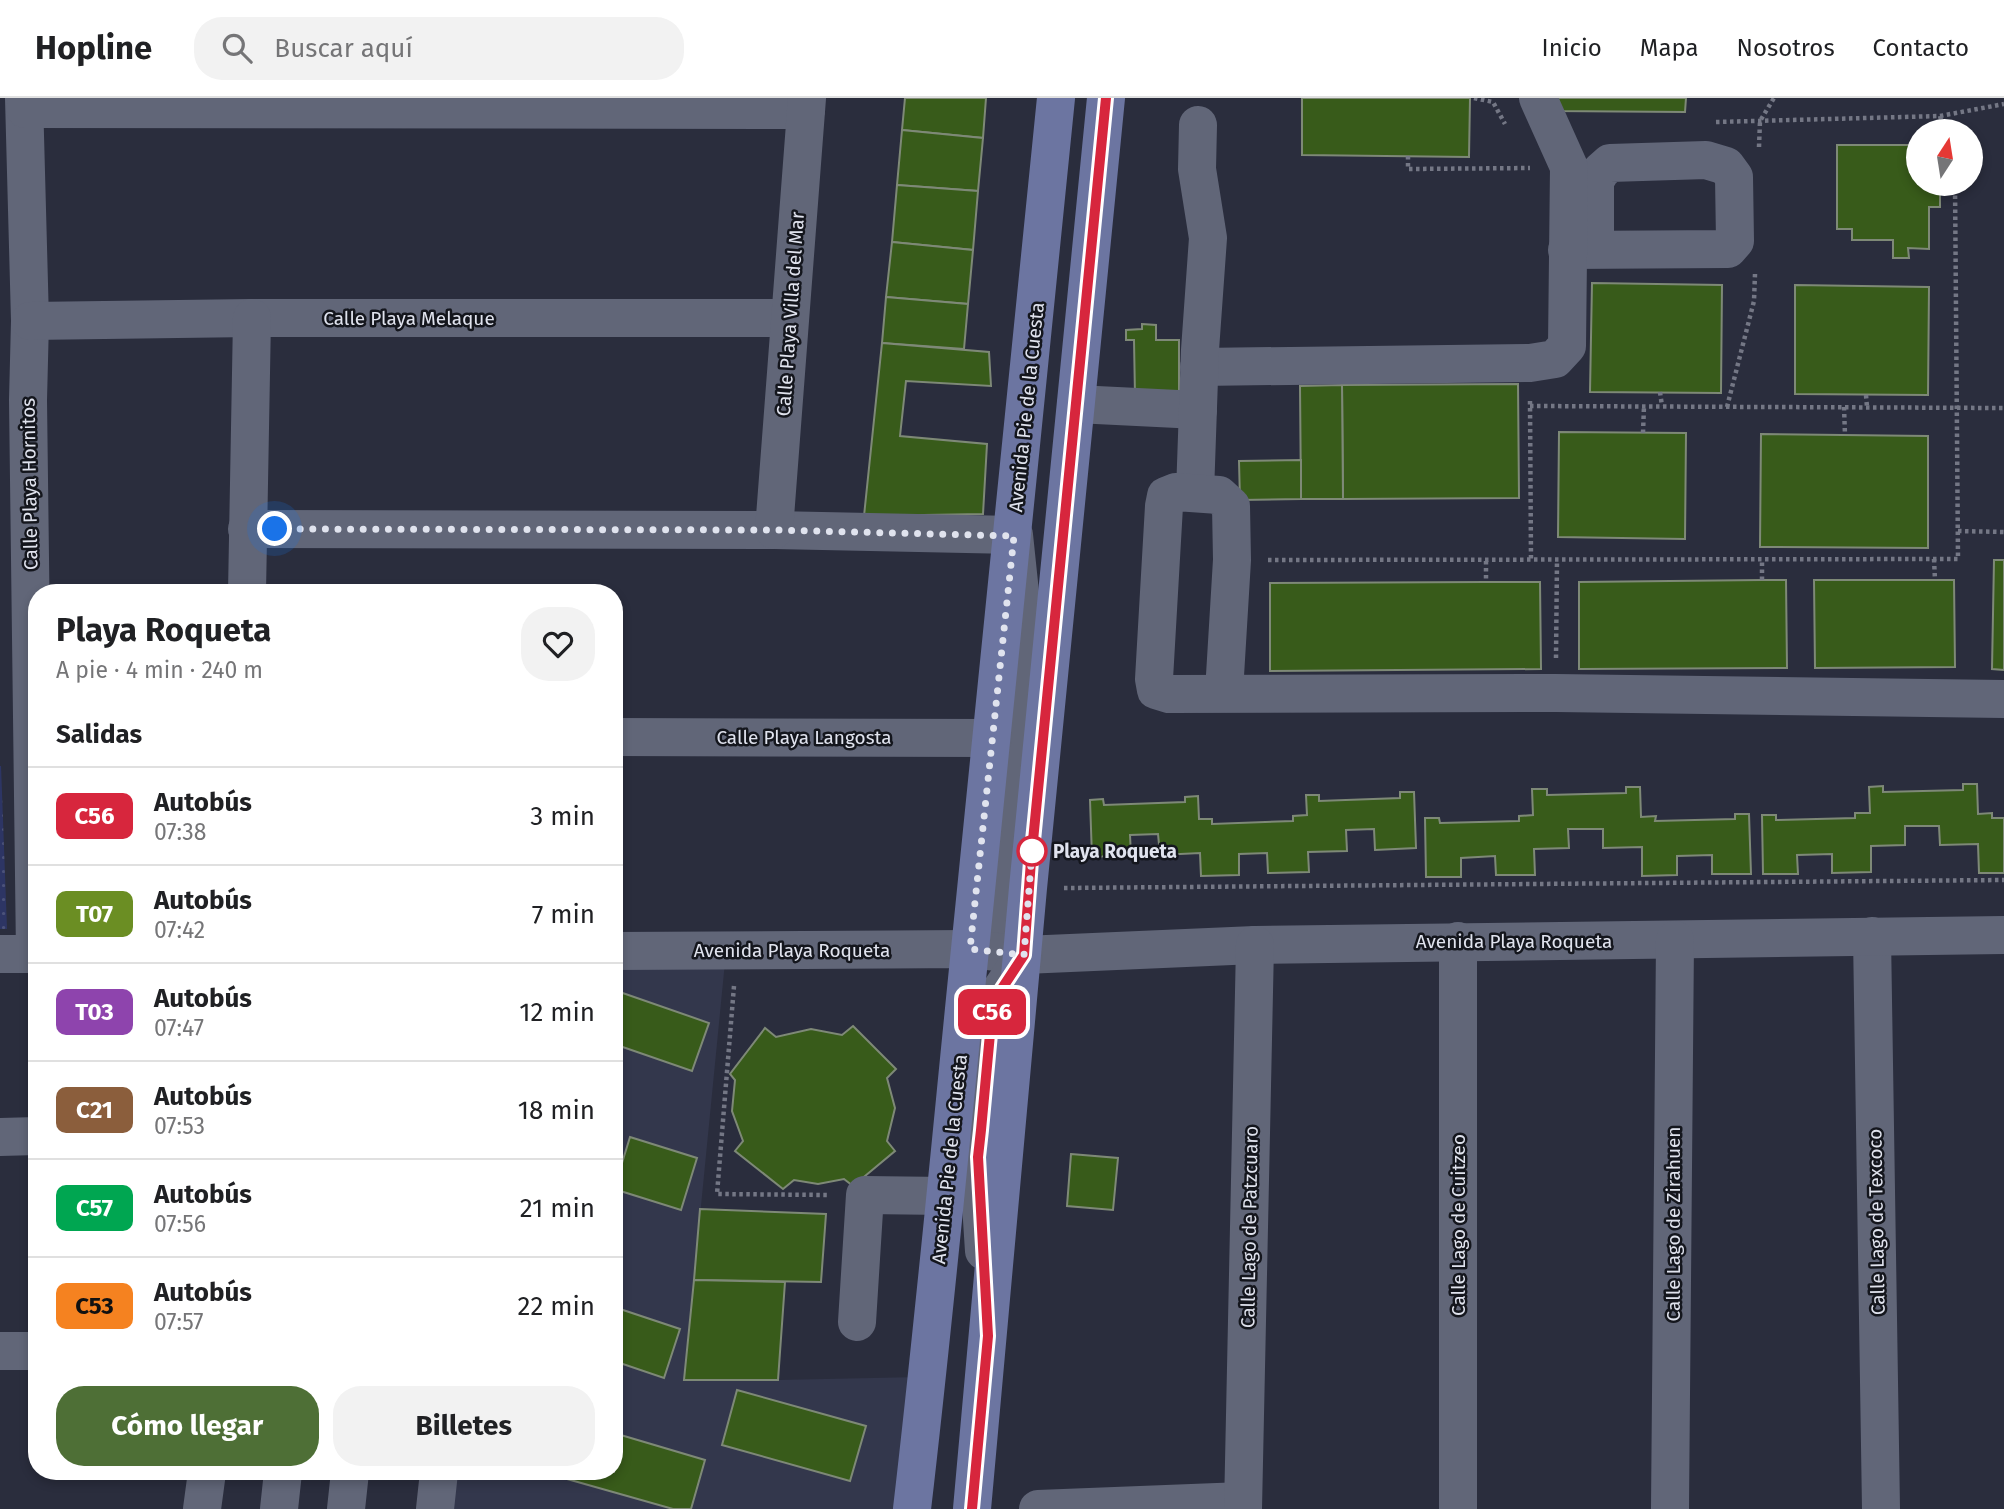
<!DOCTYPE html>
<html lang="es">
<head>
<meta charset="utf-8">
<style>
	:root { --surface:#fff; --page:#f2f2f2; --text:#202124; --muted:#757577; --line:#e0e0e0; --accent:#4e6f36 }
	body { margin:0; font-family:"Fira Sans",sans-serif; background:var(--page); color:var(--text); height:100vh; display:flex; flex-direction:column; font-size:26px; white-space:nowrap }
	* { box-sizing:border-box; margin:0 }
	p { font-size:23px; color:var(--muted) }
	.icon { flex:none; width:38px; height:38px; fill:none; stroke:currentColor; stroke-width:2; stroke-linecap:round; stroke-linejoin:round }
	.map { position:relative; flex:1; overflow:hidden }
	.sheet { position:absolute; left:28px; top:486px; width:595px; height:896px; display:flex; flex-direction:column; background:var(--surface); border-radius:28px; box-shadow:0 4px 10px #0003 }
	.sheet>* { flex:none }
	.badge { padding:0 14px; border-radius:10px; font-size:24px; line-height:46px }
	.needle { width:46px; rotate:12deg }
	.controls { position:absolute; left:1906px; top:21px; display:grid; gap:14px }
	.controls a { display:grid; place-items:center; width:77px; height:77px; border-radius:50%; background:var(--surface); box-shadow:0 4px 10px #0003; font-size:35px }
	.you { position:absolute; width:35px; height:35px; margin:-18px; border:5px solid #fff; border-radius:50%; background:#1a73e8; box-shadow:0 0 0 10px #1a73e833 }
	.map>.badge { position:absolute; translate:-50% -50%; box-shadow:0 0 0 4px #fff }
	h2 { padding:0 28px; font-size:26px; line-height:63px }
	.round { display:grid; place-items:center; flex:none; width:74px; height:74px; border-radius:28px; background:var(--page) }
	.overview { display:flex; align-items:center; justify-content:space-between; height:119px; padding:0 28px }
	h1 { font-size:33px; font-weight:700; line-height:52px }
	.primary-button { display:flex; gap:14px; margin-top:auto; padding:14px 28px }
	.primary-button a { flex:1; height:80px; border-radius:28px; background:var(--accent); color:#fff; font-size:28px; font-weight:700; line-height:80px; text-align:center }
	.primary-button a+a { background:var(--page); color:var(--text) }
	ul { padding:0; list-style:none }
	li { display:flex; align-items:center; gap:21px; height:98px; padding:0 28px; border-top:2px solid var(--line) }
	li div { flex:1 }
	li b { display:block; font-size:26px }
	li em { font-style:normal }
	li .badge { min-width:77px; font-weight:700; text-align:center }
	header { display:flex; align-items:center; gap:42px; box-sizing:border-box; height:98px; padding:0 35px; background:var(--surface); border-bottom:2px solid var(--line) }
	header strong { font-size:33px }
	nav { display:flex; gap:38px; margin-inline-start:auto; font-size:24px }
	.search { width:490px; height:63px; background:var(--page); display:flex; align-items:center; gap:18px; box-sizing:border-box; padding:0 24px; border-radius:28px; color:var(--muted); font-size:26px }
	.map>svg:first-child { display:block }
	.built { fill:#33374c }
	.grass { fill:url(#grass-dots) }
	.building { fill:#385b1a; stroke:#7e8977; stroke-width:2 }
	.lines { fill:none; stroke-linecap:round; stroke-linejoin:round }
	.path { stroke:#747785; stroke-width:4.5; stroke-dasharray:3.5 3.5; stroke-linecap:butt }
	.minor { stroke:#616678; stroke-width:38 }
	.major { stroke:#6c75a1; stroke-width:38 }
	.line-casing { stroke:#fff; stroke-width:16 }
	.line { stroke:#d7263d; stroke-width:10 }
	.walk { stroke:#e0e3ee; stroke-width:7; stroke-dasharray:0 12.6 }
	.stop-dot { fill:#fff; stroke:#d7263d; stroke-width:3.5 }
	.labels { text-anchor:middle; stroke-width:5; stroke-linejoin:round; paint-order:stroke }
	.street-label { font-size:19px; fill:#e0e3ee; stroke:#14161d }
	.stop-label { font-size:19px; font-weight:bold; fill:#e0e3ee; stroke:#14161d; text-anchor:start }
</style>
</head>
<body>
<header>
<strong>Hopline</strong>
<div class="search"><svg class="icon" aria-label="search" viewBox="0 0 24 24"><circle cx="10" cy="10" r="6"/><path d="M15 15l6 6"/></svg>Buscar aquí</div>
<nav><a>Inicio</a><a>Mapa</a><a>Nosotros</a><a>Contacto</a></nav>
</header>
<div class="map">
<svg width="2004" height="1411" viewBox="0 0 2004 1411">
	<defs>
		<pattern id="grass-dots" width="8" height="8" patternUnits="userSpaceOnUse" patternTransform="scale(1.75)"><rect width="8" height="8" fill="#2d3564"/><path d="M2 2h.1M6 6h.1" fill="none" stroke="#4b527a" stroke-width="1.8" stroke-linecap="round"/></pattern>
	</defs>
	<rect width="100%" height="100%" fill="#2a2d3d"/>
	<!-- built -->
	<path class="built" d="M 725,864 L 684,1281 L 778,1282 L 920,1279 L 911,1411 L 438,1411 L 442,1374 L 614,1374 L 614,865 Z"/>
	<!-- grass -->
	<path class="grass" d="M 0,668 L 1,668 L 7,831 L 0,831 Z"/>
	<!-- building -->
	<g class="building">
		<path d="M 905,0 L 986,0 L 983,40 L 902,32 Z"/>
		<path d="M 1302,0 L 1470,0 L 1469,59 L 1302,57 Z"/>
		<path d="M 1552,0 L 1686,0 L 1685,14 L 1552,13 Z"/>
		<path d="M 902,32 L 983,40 L 978,93 L 897,87 Z"/>
		<path d="M 1837,47 L 1918,47 L 1918,86 L 1940,86 L 1940,109 L 1929,109 L 1929,151 L 1908,150 L 1909,160 L 1893,160 L 1893,142 L 1852,142 L 1852,131 L 1837,131 Z"/>
		<path d="M 897,87 L 978,93 L 973,152 L 892,144 Z"/>
		<path d="M 892,144 L 973,152 L 968,206 L 886,199 Z"/>
		<path d="M 1592,185 L 1722,187 L 1721,295 L 1590,294 Z"/>
		<path d="M 1795,187 L 1929,189 L 1928,297 L 1795,296 Z"/>
		<path d="M 886,199 L 968,206 L 964,251 L 882,245 Z"/>
		<path d="M 1142,226 L 1156,227 L 1156,242 L 1179,242 L 1179,298 L 1135,298 L 1134,242 L 1126,242 L 1126,232 L 1142,231 Z"/>
		<path d="M 882,245 L 989,254 L 991,288 L 906,283 L 900,338 L 987,346 L 983,416 L 864,418 Z"/>
		<path d="M 1518,286 L 1519,400 L 1343,401 L 1342,287 Z"/>
		<path d="M 1342,287 L 1343,401 L 1301,401 L 1300,288 Z"/>
		<path d="M 1559,334 L 1686,335 L 1685,441 L 1558,439 Z"/>
		<path d="M 1761,336 L 1928,338 L 1928,450 L 1760,449 Z"/>
		<path d="M 1301,362 L 1301,401 L 1240,402 L 1239,363 Z"/>
		<path d="M 1994,462 L 2004,462 L 2004,572 L 1992,571 Z"/>
		<path d="M 1762,482 L 1786,482 L 1787,570 L 1579,571 L 1579,484 Z"/>
		<path d="M 1814,482 L 1954,482 L 1955,569 L 1815,570 Z"/>
		<path d="M 1486,484 L 1540,484 L 1541,571 L 1270,573 L 1270,485 Z"/>
		<path d="M 1963,686 L 1977,686 L 1978,716 L 1992,715 L 1992,720 L 2004,720 L 2004,775 L 1979,775 L 1978,746 L 1940,747 L 1939,728 L 1905,728 L 1905,747 L 1871,748 L 1871,774 L 1832,775 L 1832,756 L 1797,757 L 1798,776 L 1763,776 L 1762,717 L 1776,717 L 1776,722 L 1855,720 L 1855,715 L 1870,715 L 1869,689 L 1883,688 L 1883,694 L 1963,692 Z"/>
		<path d="M 1626,689 L 1640,689 L 1641,719 L 1656,718 L 1655,723 L 1735,721 L 1735,716 L 1749,716 L 1751,776 L 1712,776 L 1712,757 L 1677,758 L 1677,777 L 1642,778 L 1642,749 L 1603,750 L 1603,731 L 1568,731 L 1569,750 L 1534,751 L 1535,777 L 1496,777 L 1495,758 L 1461,760 L 1461,779 L 1426,779 L 1425,720 L 1439,720 L 1440,725 L 1519,723 L 1519,718 L 1533,717 L 1532,691 L 1547,691 L 1547,697 L 1626,695 Z"/>
		<path d="M 1400,694 L 1414,694 L 1416,750 L 1375,752 L 1374,731 L 1346,732 L 1347,753 L 1308,754 L 1309,774 L 1268,775 L 1267,755 L 1239,756 L 1239,777 L 1201,778 L 1200,755 L 1160,757 L 1158,736 L 1130,737 L 1131,757 L 1092,759 L 1090,702 L 1103,701 L 1104,707 L 1185,704 L 1185,699 L 1198,698 L 1199,721 L 1212,721 L 1212,726 L 1293,723 L 1293,718 L 1307,717 L 1306,697 L 1319,697 L 1319,703 L 1400,700 Z"/>
		<path d="M 614,892 L 709,925 L 692,973 L 614,946 Z"/>
		<rect x="33" y="900" width="4" height="26"/>
		<path d="M 853,928 L 896,971 L 887,980 L 895,1010 L 887,1043 L 895,1053 L 853,1088 L 844,1081 L 818,1086 L 794,1082 L 783,1091 L 735,1053 L 743,1043 L 732,1013 L 735,982 L 730,976 L 765,930 L 776,939 L 811,931 L 842,937 Z"/>
		<path d="M 630,1039 L 697,1060 L 681,1112 L 614,1091 Z"/>
		<path d="M 1071,1056 L 1118,1060 L 1113,1112 L 1067,1108 Z"/>
		<path d="M 700,1111 L 826,1116 L 821,1184 L 694,1182 Z"/>
		<path d="M 694,1182 L 785,1184 L 778,1282 L 684,1282 Z"/>
		<path d="M 614,1209 L 680,1231 L 664,1280 L 614,1263 Z"/>
		<path d="M 737,1292 L 866,1328 L 850,1383 L 722,1347 Z"/>
		<path d="M 614,1335 L 705,1362 L 691,1411 L 673,1411 L 560,1379 L 561,1374 L 614,1374 Z"/>
	</g>
	<g class="lines">
		<!-- path -->
		<g class="path">
			<path d="M 1474,0 L 1493,4 L 1505,26"/>
			<path d="M 1940,18 L 1944,33"/>
			<path d="M 1716,24 L 1940,18 L 2004,6"/>
			<path d="M 1759,49 L 1760,23 L 1774,0"/>
			<path d="M 1408,58 L 1408,71 L 1530,70"/>
			<path d="M 1660,294 L 1662,308"/>
			<path d="M 1866,297 L 1867,309"/>
			<path d="M 1530,303 L 1531,462"/>
			<path d="M 1530,308 L 2004,310"/>
			<path d="M 1727,309 L 1754,203 L 1755,176"/>
			<path d="M 1844,309 L 1845,337"/>
			<path d="M 1643,335 L 1644,308"/>
			<path d="M 1958,433 L 2004,434"/>
			<path d="M 1934,461 L 1935,482"/>
			<path d="M 1268,462 L 1958,461 L 1955,86"/>
			<path d="M 1486,463 L 1486,484"/>
			<path d="M 1762,482 L 1762,462"/>
			<path d="M 1556,560 L 1557,462"/>
			<path d="M 1064,790 L 2004,782"/>
			<path d="M 734,888 L 717,1096 L 828,1097"/>
		</g>
		<!-- minor -->
		<g class="minor">
			<path d="M 24,0 L 30,223 L 28,302 L 35,856"/>
			<path d="M 25,11 L 806,12"/>
			<path d="M 1567,152 L 1728,151 L 1735,143 L 1734,79 L 1726,68 L 1706,62 L 1610,65 L 1601,73 L 1595,83 L 1595,150"/>
			<path d="M 30,223 L 252,220 L 789,220"/>
			<path d="M 1199,269 L 1530,265 L 1555,261 L 1567,248 L 1569,69 L 1538,0"/>
			<path d="M 1076,306 L 1198,312"/>
			<path d="M 1195,395 L 1200,252 L 1208,140 L 1197,71 L 1198,27"/>
			<path d="M 247,431 L 774,432 L 1014,437 L 1029,581 L 1006,803 L 970,851"/>
			<path d="M 774,432 L 807,0"/>
			<path d="M 247,495 L 252,220"/>
			<path d="M 1224,594 L 1232,462 L 1231,408 L 1219,397 L 1176,394 L 1166,398 L 1164,408 L 1154,581 L 1156,592 L 1169,596 L 1556,595 L 2004,601"/>
			<path d="M 614,639 L 993,640"/>
			<path d="M 1872,838 L 1881,1411"/>
			<path d="M 614,853 L 970,851 L 1024,857 L 1255,847 L 2004,837"/>
			<path d="M 0,856 L 37,856"/>
			<path d="M 0,1039 L 37,1038"/>
			<path d="M 984,1153 L 978,1059 L 993,904 L 1024,857"/>
			<path d="M 857,1224 L 865,1097 L 946,1098"/>
			<path d="M 0,1253 L 37,1253"/>
			<path d="M 202,1411 L 207,1374"/>
			<path d="M 279,1411 L 283,1374"/>
			<path d="M 346,1411 L 350,1374"/>
			<path d="M 435,1411 L 439,1374"/>
			<path d="M 1038,1411 L 1243,1403"/>
			<path d="M 1243,1411 L 1255,847"/>
			<path d="M 1458,1411 L 1458,843"/>
			<path d="M 1670,1411 L 1675,842"/>
		</g>
		<!-- major -->
		<g class="major">
			<path d="M 912,1411 C 932,1241 948,1071 965,901 C 996,600 1027,300 1056,0"/>
			<path d="M 972,1411 L 1028,790 L 1106,0"/>
		</g>
	</g>
	<g class="lines">
		<defs>
			<path id="line" d="M 972,1411 L 988,1238 L 978,1059 L 981,1032 L 993,904 L 1024,857 L 1031,763 L 1106,0"/>
		</defs>
		<!-- line casing -->
		<use href="#line" class="line-casing"/>
		<!-- line -->
		<use href="#line" class="line"/>
		<!-- walk -->
		<path class="walk" d="M 275,431 L 774,432 L 1014,438 L 970,851 L 1024,857 L 1032,753"/>
	</g>
	<!-- markers -->
	<circle class="stop-dot" cx="1032" cy="753" r="14"/>
	<g class="labels">
		<!-- street labels -->
		<g class="street-label">
			<text transform="translate(790 216) rotate(-86)" y="7">Calle Playa Villa del Mar</text>
			<text x="409" y="227">Calle Playa Melaque</text>
			<text transform="translate(1026 309) rotate(-84)" y="7">Avenida Pie de la Cuesta</text>
			<text transform="translate(29 386) rotate(-91)" y="7">Calle Playa Hornitos</text>
			<text x="804" y="646">Calle Playa Langosta</text>
			<text x="1514" y="850">Avenida Playa Roqueta</text>
			<text x="792" y="859">Avenida Playa Roqueta</text>
			<text transform="translate(949 1061) rotate(-84)" y="7">Avenida Pie de la Cuesta</text>
			<text transform="translate(1876 1124) rotate(-91)" y="7">Calle Lago de Texcoco</text>
			<text transform="translate(1673 1126) rotate(-90)" y="7">Calle Lago de Zirahuen</text>
			<text transform="translate(1458 1127) rotate(-90)" y="7">Calle Lago de Cuitzeo</text>
			<text transform="translate(1249 1129) rotate(-89)" y="7">Calle Lago de Patzcuaro</text>
		</g>
		<!-- stop labels -->
		<g class="stop-label">
			<text x="1053" y="760">Playa Roqueta</text>
		</g>
	</g>
</svg>
<div class="controls">
<a><svg class="needle" viewBox="-14 -14 28 28"><path d="M0-13l5 13h-10z" fill="#e53935"/><path d="M0 13l5-13h-10z" fill="#757577"/></svg></a>
</div>
<div class="you" style="left:275px;top:431px"></div>
<b class="badge" style="left:992px;top:914px;background:#d7263d;color:#fff">C56</b>
<section class="sheet">
<div class="overview"><div><h1>Playa Roqueta</h1><p>A pie · 4 min · 240 m</p></div><a class="round"><svg class="icon" aria-label="heart" viewBox="0 0 24 24"><path d="M12 20l-8-8c-3-5 5-10 8-4 3-6 11-1 8 4z"/></svg></a></div>
<h2>Salidas</h2>
<ul>
<li><span class="badge" style="background:#d7263d;color:#fff">C56</span><div><b>Autobús</b><p>07:38</p></div><em>3 min</em></li>
<li><span class="badge" style="background:#6b8e23;color:#fff">T07</span><div><b>Autobús</b><p>07:42</p></div><em>7 min</em></li>
<li><span class="badge" style="background:#8e44ad;color:#fff">T03</span><div><b>Autobús</b><p>07:47</p></div><em>12 min</em></li>
<li><span class="badge" style="background:#8b5e3c;color:#fff">C21</span><div><b>Autobús</b><p>07:53</p></div><em>18 min</em></li>
<li><span class="badge" style="background:#00a651;color:#fff">C57</span><div><b>Autobús</b><p>07:56</p></div><em>21 min</em></li>
<li><span class="badge" style="background:#f58220;color:#111">C53</span><div><b>Autobús</b><p>07:57</p></div><em>22 min</em></li>
</ul>
<div class="primary-button"><a>Cómo llegar</a><a>Billetes</a></div>
</section>
</div>
</body>
</html>
